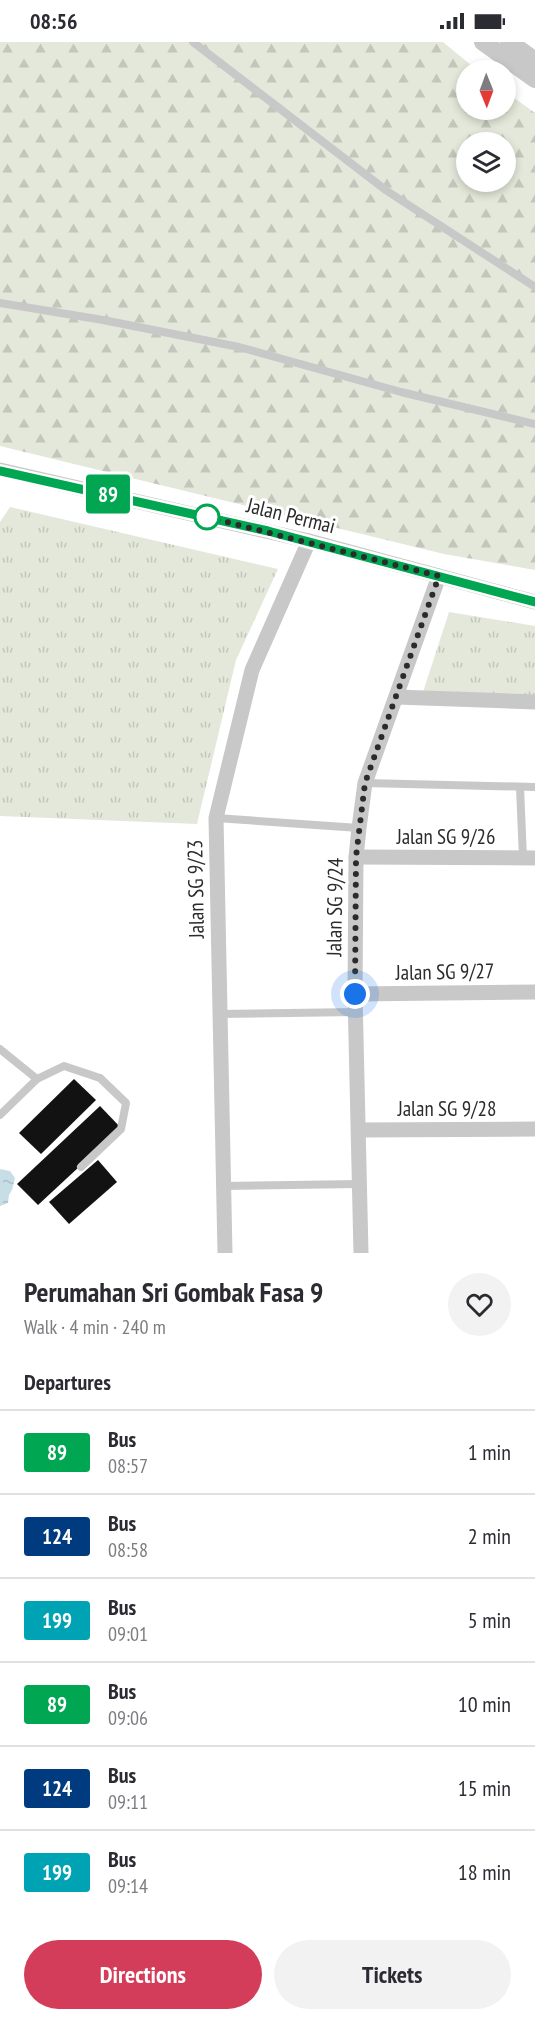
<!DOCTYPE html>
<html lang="en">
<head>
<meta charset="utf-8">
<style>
	:root { --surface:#fff; --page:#f2f2f3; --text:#2b2b33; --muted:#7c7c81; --line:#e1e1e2; --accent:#d33d59 }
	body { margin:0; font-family:"PT Sans Narrow",sans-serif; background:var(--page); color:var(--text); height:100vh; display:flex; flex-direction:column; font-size:22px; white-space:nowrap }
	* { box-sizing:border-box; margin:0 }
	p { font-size:20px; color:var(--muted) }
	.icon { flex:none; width:33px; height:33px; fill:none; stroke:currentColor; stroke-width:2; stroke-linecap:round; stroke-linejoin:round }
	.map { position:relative; height:1211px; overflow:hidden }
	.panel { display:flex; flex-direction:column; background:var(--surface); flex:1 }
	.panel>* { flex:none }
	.badge { padding:0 12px; border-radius:4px; font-size:21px; line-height:39px }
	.needle { width:39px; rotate:179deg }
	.fabs { position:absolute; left:456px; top:18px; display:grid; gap:12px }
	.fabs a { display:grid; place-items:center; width:60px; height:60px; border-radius:50%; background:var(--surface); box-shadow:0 3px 9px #0003; font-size:30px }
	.you { position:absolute; width:30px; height:30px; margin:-15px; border:4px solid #fff; border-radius:50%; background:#1a73e8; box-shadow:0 0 0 9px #1a73e833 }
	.map>.badge { position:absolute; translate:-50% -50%; box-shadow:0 0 0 3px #fff }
	h2 { padding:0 24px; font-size:22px; line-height:54px }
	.round { display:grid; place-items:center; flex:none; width:63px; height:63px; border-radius:32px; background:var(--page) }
	.overview { display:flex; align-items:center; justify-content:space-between; height:102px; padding:0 24px }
	h1 { font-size:28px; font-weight:700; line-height:45px }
	.cta { display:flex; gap:12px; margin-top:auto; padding:12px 24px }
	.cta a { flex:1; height:69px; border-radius:36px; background:var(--accent); color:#fff; font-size:24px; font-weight:700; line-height:69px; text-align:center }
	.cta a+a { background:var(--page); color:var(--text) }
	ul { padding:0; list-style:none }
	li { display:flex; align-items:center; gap:18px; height:84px; padding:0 24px; border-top:2px solid var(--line) }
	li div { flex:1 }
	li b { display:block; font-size:22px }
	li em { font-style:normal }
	li .badge { min-width:66px; font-weight:700; text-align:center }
	.status { display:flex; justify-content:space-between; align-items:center; height:42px; padding:0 30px; background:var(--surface); direction:ltr }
	.status svg { height:16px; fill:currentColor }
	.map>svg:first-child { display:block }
	.grass { fill:url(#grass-tufts) }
	.forest { fill:url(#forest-firs); fill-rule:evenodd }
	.water { fill:url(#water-ripples) }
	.building { fill:#121212 }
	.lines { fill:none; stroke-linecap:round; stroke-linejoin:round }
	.service { stroke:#c8c8c8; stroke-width:8 }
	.minor { stroke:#c8c8c8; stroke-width:15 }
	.tertiary { stroke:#c8c8c8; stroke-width:18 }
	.line-casing { stroke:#fff; stroke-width:14 }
	.line { stroke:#00a651; stroke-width:9 }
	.walk { stroke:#2b2b2b; stroke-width:6; stroke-dasharray:0 10.8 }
	.stop-dot { fill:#fff; stroke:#00a651; stroke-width:3 }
	.labels { text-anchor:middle; stroke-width:6; stroke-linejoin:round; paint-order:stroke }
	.street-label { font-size:21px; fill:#2b2b2b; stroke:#fff }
</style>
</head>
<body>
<div class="status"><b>08:56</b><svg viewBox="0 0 49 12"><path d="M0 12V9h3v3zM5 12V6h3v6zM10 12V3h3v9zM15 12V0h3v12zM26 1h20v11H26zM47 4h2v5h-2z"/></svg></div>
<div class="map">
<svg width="535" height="1211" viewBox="0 0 535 1211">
	<defs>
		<pattern id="grass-tufts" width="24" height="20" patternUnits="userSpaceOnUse" patternTransform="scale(1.5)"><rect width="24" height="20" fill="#e3e8da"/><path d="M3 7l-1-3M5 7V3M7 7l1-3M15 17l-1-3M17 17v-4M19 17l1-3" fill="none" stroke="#c3c7bb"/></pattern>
		<pattern id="forest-firs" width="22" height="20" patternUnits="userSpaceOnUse" patternTransform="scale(1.5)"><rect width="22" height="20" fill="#e3e8da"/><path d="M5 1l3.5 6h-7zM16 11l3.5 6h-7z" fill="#c3c7bb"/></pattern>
		<pattern id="water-ripples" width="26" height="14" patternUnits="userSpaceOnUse" patternTransform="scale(1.5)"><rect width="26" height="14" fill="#c7dee6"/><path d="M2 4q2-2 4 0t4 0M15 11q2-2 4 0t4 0" fill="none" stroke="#abbfc5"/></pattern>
	</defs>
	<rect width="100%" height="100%" fill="#fff"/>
	<!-- grass -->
	<g class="grass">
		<path d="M 10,465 L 278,527 L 236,618 L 197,782 L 0,774 L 0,480 Z"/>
		<path d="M 449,570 L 535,584 L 535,655 L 423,650 Z"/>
	</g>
	<!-- forest -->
	<path class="forest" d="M 0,0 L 443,0 L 477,28 L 466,28 L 466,68 L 506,68 L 506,50 L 535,71 L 535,528 L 444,512 L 0,404 ZM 466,100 L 506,100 L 506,140 L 466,140 Z"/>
	<!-- water -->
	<path class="water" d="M 0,1127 L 10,1129 L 15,1136 L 12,1148 L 9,1153 L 8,1161 L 0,1164 Z"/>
	<!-- building -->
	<g class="building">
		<path d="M 74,1037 L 96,1058 L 41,1112 L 19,1091 Z"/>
		<path d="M 100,1064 L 121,1086 L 38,1163 L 17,1142 Z"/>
		<path d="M 98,1118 L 117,1140 L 69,1182 L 49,1160 Z"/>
	</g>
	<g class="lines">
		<!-- service -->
		<g class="service">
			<path d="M 193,0 L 387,149 L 535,245"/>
			<path d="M 0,261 L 103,278 L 239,305 L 401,350 L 535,382"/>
			<path d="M 365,741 L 535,745"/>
			<path d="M 520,745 L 523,816"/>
			<path d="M 216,776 L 359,786"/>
			<path d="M 220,972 L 356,970"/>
			<path d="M 0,1007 L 37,1037 L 0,1073"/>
			<path d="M 37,1037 L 64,1024 L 100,1036 L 126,1061 L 121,1087 L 81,1125"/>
			<path d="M 223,1144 L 360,1142"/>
		</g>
		<!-- minor -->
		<g class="minor">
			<path d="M 0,428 L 309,499 L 535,560"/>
			<path d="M 396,655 L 535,660"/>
			<path d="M 356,815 L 535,816"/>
			<path d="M 355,952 L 535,950"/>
			<path d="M 359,1088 L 535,1087"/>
			<path d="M 225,1211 L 216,776 L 252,628 L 309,499"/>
			<path d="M 361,1211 L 355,952 L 356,815 L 359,786 L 365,741 L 439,534"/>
		</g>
		<!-- tertiary -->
		<g class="tertiary">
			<path d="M 483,0 L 535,37"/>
			<path d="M 509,0 L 535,19"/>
		</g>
	</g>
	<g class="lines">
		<defs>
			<path id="line" d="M 0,429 L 268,489 L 535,560"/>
		</defs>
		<!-- line casing -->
		<use href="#line" class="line-casing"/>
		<!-- line -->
		<use href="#line" class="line"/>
		<!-- walk -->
		<path class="walk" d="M 207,475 L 439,534 L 365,741 L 356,815 L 355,952"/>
	</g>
	<!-- markers -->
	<circle class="stop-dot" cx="207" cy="475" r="12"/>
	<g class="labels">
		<!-- street labels -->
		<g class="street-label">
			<text transform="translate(291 474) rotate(14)" y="7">Jalan Permai</text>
			<text x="446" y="802">Jalan SG 9/26</text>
			<text transform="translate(196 847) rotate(-91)" y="7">Jalan SG 9/23</text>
			<text transform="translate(335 865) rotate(-89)" y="7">Jalan SG 9/24</text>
			<text transform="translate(445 930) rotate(-1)" y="7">Jalan SG 9/27</text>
			<text x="447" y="1074">Jalan SG 9/28</text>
		</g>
	</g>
</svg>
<div class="fabs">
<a><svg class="needle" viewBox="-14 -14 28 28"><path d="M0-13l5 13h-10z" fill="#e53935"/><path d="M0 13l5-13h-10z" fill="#7c7c81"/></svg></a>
<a><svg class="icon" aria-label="layers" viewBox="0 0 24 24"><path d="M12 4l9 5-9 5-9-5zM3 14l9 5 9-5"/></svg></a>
</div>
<div class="you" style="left:355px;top:952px"></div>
<b class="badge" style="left:108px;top:452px;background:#00a651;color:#fff">89</b>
</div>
<section class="panel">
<div class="overview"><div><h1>Perumahan Sri Gombak Fasa 9</h1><p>Walk · 4 min · 240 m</p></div><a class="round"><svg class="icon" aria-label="heart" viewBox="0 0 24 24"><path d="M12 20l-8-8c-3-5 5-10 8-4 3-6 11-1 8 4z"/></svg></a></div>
<h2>Departures</h2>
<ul>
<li><span class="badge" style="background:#00a651;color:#fff">89</span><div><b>Bus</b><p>08:57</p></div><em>1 min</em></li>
<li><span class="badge" style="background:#003b80;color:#fff">124</span><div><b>Bus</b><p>08:58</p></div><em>2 min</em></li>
<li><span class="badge" style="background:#00a3b4;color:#fff">199</span><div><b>Bus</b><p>09:01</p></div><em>5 min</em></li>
<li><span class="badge" style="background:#00a651;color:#fff">89</span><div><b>Bus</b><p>09:06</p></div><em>10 min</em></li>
<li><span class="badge" style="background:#003b80;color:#fff">124</span><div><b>Bus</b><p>09:11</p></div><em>15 min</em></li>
<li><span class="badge" style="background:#00a3b4;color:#fff">199</span><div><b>Bus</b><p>09:14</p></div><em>18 min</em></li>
</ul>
<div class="cta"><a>Directions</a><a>Tickets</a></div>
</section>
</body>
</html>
